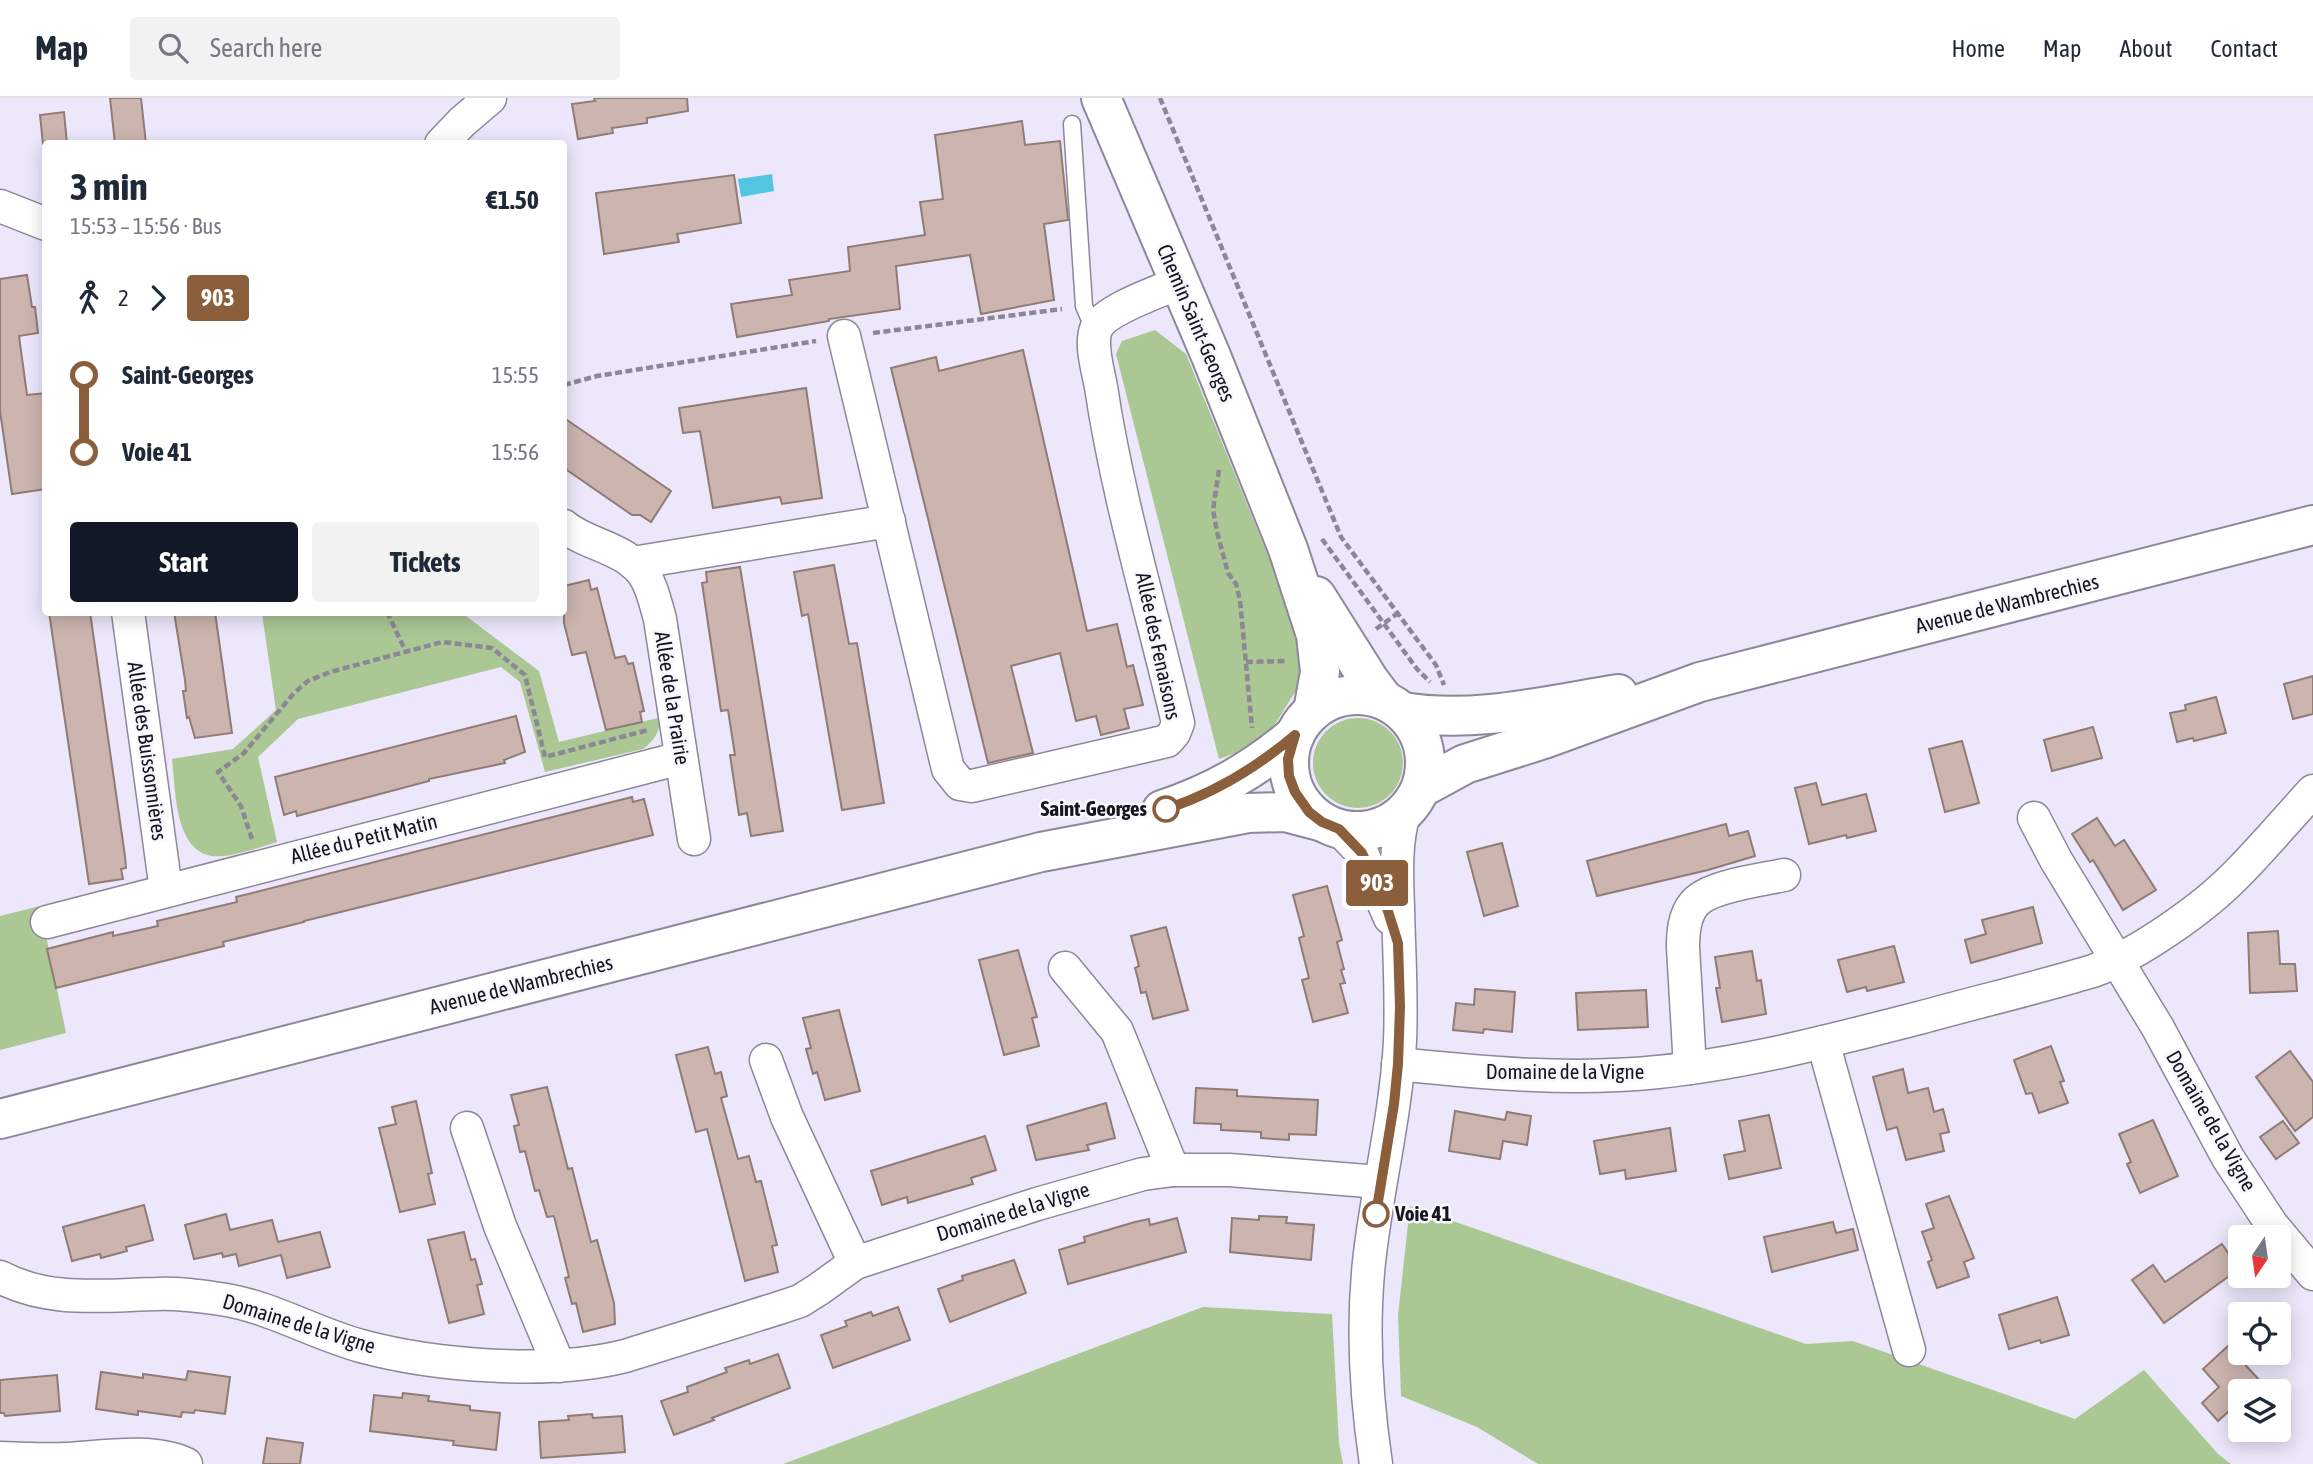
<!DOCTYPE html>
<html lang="en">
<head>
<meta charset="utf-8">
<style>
	:root { --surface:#fff; --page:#f2f2f3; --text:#1f2937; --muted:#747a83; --line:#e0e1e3; --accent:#111827 }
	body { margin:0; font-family:"Asap Condensed",sans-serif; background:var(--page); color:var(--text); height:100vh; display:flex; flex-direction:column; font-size:26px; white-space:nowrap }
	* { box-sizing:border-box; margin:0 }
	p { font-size:23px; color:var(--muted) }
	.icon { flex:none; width:38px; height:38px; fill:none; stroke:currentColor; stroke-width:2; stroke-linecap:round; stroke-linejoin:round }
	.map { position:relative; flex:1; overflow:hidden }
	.panel { position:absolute; left:42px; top:42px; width:525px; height:476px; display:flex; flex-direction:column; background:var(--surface); border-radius:7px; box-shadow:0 4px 18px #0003 }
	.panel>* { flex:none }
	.badge { padding:0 14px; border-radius:5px; font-size:24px; line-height:46px }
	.needle { width:46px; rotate:193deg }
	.controls { position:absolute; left:2228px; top:1127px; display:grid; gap:14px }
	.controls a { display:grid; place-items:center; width:63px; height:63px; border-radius:7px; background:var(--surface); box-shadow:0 4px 18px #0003; font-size:35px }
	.map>.badge { position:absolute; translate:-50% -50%; box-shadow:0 0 0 4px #fff }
	.legs { display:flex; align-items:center; gap:10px; height:77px; padding:0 28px; font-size:23px }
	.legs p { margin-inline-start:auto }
	.headline { display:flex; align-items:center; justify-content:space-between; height:119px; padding:0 28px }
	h1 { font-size:38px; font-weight:700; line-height:52px }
	.cta { display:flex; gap:14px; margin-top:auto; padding:14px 28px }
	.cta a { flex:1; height:80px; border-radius:7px; background:var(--accent); color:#fff; font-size:28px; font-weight:700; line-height:80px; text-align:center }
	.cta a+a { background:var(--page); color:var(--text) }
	ul { padding:0 28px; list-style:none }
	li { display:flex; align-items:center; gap:24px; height:77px; font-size:26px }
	li i { display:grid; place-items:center; width:10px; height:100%; margin:0 9px; background:currentColor }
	li i::after { content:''; width:18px; height:18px; margin:-9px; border:5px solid; border-radius:50%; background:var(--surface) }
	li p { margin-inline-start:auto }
	li:first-child i { background:linear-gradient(#0000 50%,currentColor 0) }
	li:last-child i { background:linear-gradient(currentColor 50%,#0000 0) }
	header { display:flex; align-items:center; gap:42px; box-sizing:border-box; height:98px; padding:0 35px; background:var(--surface); border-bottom:2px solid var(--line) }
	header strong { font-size:33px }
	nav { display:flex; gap:38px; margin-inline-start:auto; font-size:24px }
	.search { width:490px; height:63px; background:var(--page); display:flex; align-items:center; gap:18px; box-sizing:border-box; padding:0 24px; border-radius:7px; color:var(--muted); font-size:26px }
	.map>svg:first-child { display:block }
	.green { fill:#aac794 }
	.water { fill:#52c6e0 }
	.building { fill:#ccb5af; stroke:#907b76; stroke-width:2 }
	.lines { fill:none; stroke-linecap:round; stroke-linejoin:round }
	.lane-casing { stroke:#8c879a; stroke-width:19 }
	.street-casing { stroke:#8c879a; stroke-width:35 }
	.secondary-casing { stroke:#8c879a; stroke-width:42 }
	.path { stroke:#8b8795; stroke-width:4.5; stroke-dasharray:7 3.5; stroke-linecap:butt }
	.lane { stroke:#fff; stroke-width:16 }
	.street { stroke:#fff; stroke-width:32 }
	.secondary { stroke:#fff; stroke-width:38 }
	.line-1-casing { stroke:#fff; stroke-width:16 }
	.line-1 { stroke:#8b5e3c; stroke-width:10 }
	.stop-1-dot { fill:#fff; stroke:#8b5e3c; stroke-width:3.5 }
	.labels { text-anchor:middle; stroke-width:5; stroke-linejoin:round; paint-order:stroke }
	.street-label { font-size:21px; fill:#17151c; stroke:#f8f6fe }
	.stop-label { font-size:21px; font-weight:bold; fill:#17151c; stroke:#f8f6fe; text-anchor:end }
</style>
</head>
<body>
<header>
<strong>Map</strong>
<div class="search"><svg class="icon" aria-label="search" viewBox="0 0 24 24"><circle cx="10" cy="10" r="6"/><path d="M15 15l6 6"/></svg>Search here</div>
<nav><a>Home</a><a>Map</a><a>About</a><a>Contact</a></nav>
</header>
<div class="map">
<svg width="2313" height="1366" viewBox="0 0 2313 1366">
	<rect width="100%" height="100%" fill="#ece7fb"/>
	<!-- green -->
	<g class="green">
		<path d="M 1155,232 L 1186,256 L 1297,529 L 1305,578 L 1267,639 L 1239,654 L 1219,661 L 1116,256 L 1122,243 Z"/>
		<path d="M 262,515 L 462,515 L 539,573 L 559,644 L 662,619 C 659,634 655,642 643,651 L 545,674 L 520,584 L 501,569 L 298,621 L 258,659 L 277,744 C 260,749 242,756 224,758 C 174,764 176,695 172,661 L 233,651 L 276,612 Z"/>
		<circle cx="1358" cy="665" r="45"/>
		<path d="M 40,808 L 66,935 L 0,952 L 0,818 Z"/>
		<path d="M 1410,1108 L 1806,1246 L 1853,1243 L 2075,1321 L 2144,1272 L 2218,1356 L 2231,1366 L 1538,1366 L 1477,1329 L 1401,1298 L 1398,1217 Z"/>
		<path d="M 1203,1209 L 1332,1216 L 1339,1345 L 1343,1366 L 783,1366 Z"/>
	</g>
	<!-- water -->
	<path class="water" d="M 772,76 L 774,93 L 741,99 L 738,81 Z"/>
	<!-- building -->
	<g class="building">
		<path d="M 110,0 L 141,0 L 146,46 L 115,46 Z"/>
		<path d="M 594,0 L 687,0 L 688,13 L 647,20 L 647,25 L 612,30 L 613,35 L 578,41 L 572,6 L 595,3 Z"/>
		<path d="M 64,14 L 67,46 L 43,46 L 40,17 Z"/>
		<path d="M 1022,23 L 1025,47 L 1060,43 L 1068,122 L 1044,126 L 1054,202 L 981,216 L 970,157 L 896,168 L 900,211 L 829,221 L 829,223 L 737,239 L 731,206 L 792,197 L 789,182 L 850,173 L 848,149 L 925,137 L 920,104 L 943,101 L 935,37 Z"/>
		<path d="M 734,77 L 741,125 L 677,136 L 679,144 L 604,156 L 596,95 Z"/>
		<path d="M 27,177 L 32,209 L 35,209 L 38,235 L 19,238 L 27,297 L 46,295 L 46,391 L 12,396 L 0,313 L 0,181 Z"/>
		<path d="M 1023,252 L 1087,533 L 1117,526 L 1127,569 L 1133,567 L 1143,607 L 1124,611 L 1129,630 L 1101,637 L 1096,618 L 1076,623 L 1060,555 L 1011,568 L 1033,655 L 988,665 L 891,270 L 936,259 L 939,273 Z"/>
		<path d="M 806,290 L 822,400 L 782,406 L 780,399 L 713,410 L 700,333 L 683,335 L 679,310 Z"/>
		<path d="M 564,320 L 671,393 L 651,424 L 640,417 L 632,417 L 564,370 Z"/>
		<path d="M 834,467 L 849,546 L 857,545 L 884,705 L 842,712 L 808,516 L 802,518 L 794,474 Z"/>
		<path d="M 740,469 L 783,733 L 751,738 L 747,715 L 739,717 L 730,657 L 735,657 L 728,612 L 721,613 L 702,485 L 707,484 L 706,474 Z"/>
		<path d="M 589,482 L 591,492 L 597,490 L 615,560 L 625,558 L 628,566 L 633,565 L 644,613 L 640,614 L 642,624 L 606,632 L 586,554 L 572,557 L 564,525 L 564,488 Z"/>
		<path d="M 49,514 L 90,514 L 125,758 L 126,770 L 121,771 L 123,781 L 89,786 Z"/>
		<path d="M 174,514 L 215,514 L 232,635 L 195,640 L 189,619 L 187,620 L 183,593 L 186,593 L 185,582 Z"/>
		<path d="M 2313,578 L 2313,616 L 2293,621 L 2284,586 Z"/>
		<path d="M 2216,599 L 2226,635 L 2194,643 L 2193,640 L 2177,644 L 2170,615 L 2186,612 L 2185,607 Z"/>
		<path d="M 516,618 L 525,654 L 504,662 L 505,665 L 429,681 L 429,683 L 297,718 L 296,713 L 284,717 L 275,679 Z"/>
		<path d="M 2093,629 L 2102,660 L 2052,673 L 2044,642 Z"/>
		<path d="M 1962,643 L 1979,705 L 1945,714 L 1929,651 Z"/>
		<path d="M 1816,685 L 1822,707 L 1866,696 L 1876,733 L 1847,740 L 1846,737 L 1809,746 L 1795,690 Z"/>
		<path d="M 632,699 L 633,704 L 644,701 L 653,737 L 304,823 L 304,824 L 223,844 L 224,848 L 56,890 L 47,851 L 113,834 L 113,838 L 158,828 L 157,823 L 237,804 L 236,799 Z"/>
		<path d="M 2097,720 L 2115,748 L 2124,742 L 2156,792 L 2123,812 L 2093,762 L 2090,764 L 2072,736 Z"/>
		<path d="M 1726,726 L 1729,738 L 1748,733 L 1755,758 L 1708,772 L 1597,798 L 1587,763 Z"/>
		<path d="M 1502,745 L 1518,808 L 1484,818 L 1467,754 Z"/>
		<path d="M 1327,788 L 1342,842 L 1337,844 L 1344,871 L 1341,872 L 1345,885 L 1340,886 L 1348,915 L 1313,924 L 1302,882 L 1309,880 L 1299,840 L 1304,838 L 1293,797 Z"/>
		<path d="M 2033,809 L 2042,845 L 1971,865 L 1965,842 L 1986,836 L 1982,822 Z"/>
		<path d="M 1166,829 L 1188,912 L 1153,921 L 1146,894 L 1141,895 L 1138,881 L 1135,870 L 1139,868 L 1131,838 Z"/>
		<path d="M 2278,833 L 2280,866 L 2295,866 L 2297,893 L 2250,895 L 2248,835 Z"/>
		<path d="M 1894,848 L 1904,884 L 1867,893 L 1866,889 L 1847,894 L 1838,862 Z"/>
		<path d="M 1018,852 L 1037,919 L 1032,920 L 1039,948 L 1004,957 L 979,862 Z"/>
		<path d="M 1752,853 L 1757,883 L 1761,882 L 1766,916 L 1722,924 L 1716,890 L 1720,890 L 1715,859 Z"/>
		<path d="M 1475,891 L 1515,894 L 1512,934 L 1484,931 L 1483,935 L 1453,932 L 1456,905 L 1474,907 Z"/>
		<path d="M 1646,892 L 1648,929 L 1578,932 L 1576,895 Z"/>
		<path d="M 839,912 L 860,993 L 825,1002 L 817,974 L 813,976 L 806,951 L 811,950 L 803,920 Z"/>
		<path d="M 2051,948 L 2064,983 L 2060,984 L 2068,1005 L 2039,1015 L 2032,995 L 2026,996 L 2014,962 Z"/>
		<path d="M 708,949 L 715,976 L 721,974 L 727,998 L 721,1000 L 738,1061 L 749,1058 L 756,1084 L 761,1083 L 777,1147 L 772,1148 L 778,1174 L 745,1183 L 707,1031 L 696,1034 L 676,957 Z"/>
		<path d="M 2290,953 L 2313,984 L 2313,1019 L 2295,1033 L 2256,979 Z"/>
		<path d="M 1903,971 L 1908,995 L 1928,990 L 1934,1014 L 1943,1011 L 1949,1034 L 1940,1036 L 1944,1053 L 1906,1062 L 1897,1029 L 1887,1032 L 1873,979 Z"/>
		<path d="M 547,989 L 568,1071 L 572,1070 L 591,1144 L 597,1142 L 614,1205 L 615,1226 L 583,1234 L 576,1205 L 572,1206 L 565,1180 L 569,1179 L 554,1118 L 547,1119 L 539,1092 L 535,1093 L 525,1053 L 520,1054 L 514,1028 L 519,1027 L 511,997 Z"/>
		<path d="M 1196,990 L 1237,992 L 1237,998 L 1318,1002 L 1316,1037 L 1289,1036 L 1289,1042 L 1261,1040 L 1261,1034 L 1221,1032 L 1221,1026 L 1194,1025 Z"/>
		<path d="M 416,1003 L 432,1075 L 428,1076 L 435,1106 L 400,1114 L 379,1030 L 396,1026 L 392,1009 Z"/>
		<path d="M 1106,1005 L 1115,1040 L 1087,1047 L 1089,1052 L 1036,1062 L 1027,1028 Z"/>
		<path d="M 1455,1013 L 1505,1022 L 1507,1014 L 1531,1018 L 1527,1047 L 1503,1043 L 1500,1061 L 1449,1053 Z"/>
		<path d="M 1769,1017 L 1781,1070 L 1729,1081 L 1724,1057 L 1745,1053 L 1739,1023 Z"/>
		<path d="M 2153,1022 L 2178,1078 L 2140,1095 L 2127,1066 L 2131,1064 L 2119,1036 Z"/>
		<path d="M 2283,1023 L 2299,1045 L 2276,1061 L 2260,1039 Z"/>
		<path d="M 1670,1030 L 1676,1073 L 1626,1081 L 1625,1072 L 1600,1076 L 1594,1043 Z"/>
		<path d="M 985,1038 L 996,1072 L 971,1080 L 973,1086 L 921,1101 L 908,1105 L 907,1099 L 882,1107 L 871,1073 Z"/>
		<path d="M 1949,1098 L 1974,1160 L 1964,1164 L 1969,1179 L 1937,1190 L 1928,1164 L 1932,1162 L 1922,1134 L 1934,1130 L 1926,1106 Z"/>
		<path d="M 144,1107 L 153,1142 L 126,1149 L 127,1153 L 101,1160 L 100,1156 L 72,1163 L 63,1129 Z"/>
		<path d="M 226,1116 L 230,1132 L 272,1122 L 278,1144 L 320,1134 L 330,1169 L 287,1180 L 281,1157 L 239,1168 L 236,1156 L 223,1159 L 222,1155 L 194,1161 L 185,1127 Z"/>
		<path d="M 1259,1118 L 1287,1119 L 1286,1125 L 1314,1127 L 1311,1162 L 1230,1154 L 1232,1120 L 1259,1122 Z"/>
		<path d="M 1177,1120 L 1186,1154 L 1068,1186 L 1059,1152 L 1085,1144 L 1084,1139 L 1135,1124 L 1149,1121 L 1150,1127 Z"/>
		<path d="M 1833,1124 L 1836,1135 L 1853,1131 L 1858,1152 L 1772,1174 L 1764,1139 Z"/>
		<path d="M 464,1134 L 471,1162 L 475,1161 L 482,1186 L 477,1187 L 484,1216 L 449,1225 L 428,1142 Z"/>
		<path d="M 2222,1146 L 2239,1171 L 2164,1225 L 2132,1182 L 2153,1167 L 2165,1184 Z"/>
		<path d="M 1014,1162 L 1026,1195 L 950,1224 L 938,1191 L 963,1182 L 962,1178 Z"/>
		<path d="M 2057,1199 L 2069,1237 L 2041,1245 L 2040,1242 L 2009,1251 L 1999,1217 Z"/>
		<path d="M 898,1209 L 910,1242 L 833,1270 L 821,1237 L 847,1228 L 845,1223 L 871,1214 L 873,1218 Z"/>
		<path d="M 2228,1248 L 2261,1284 L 2250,1293 L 2240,1293 L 2240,1303 L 2218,1323 L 2202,1305 L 2219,1289 L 2203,1271 Z"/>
		<path d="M 778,1256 L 790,1290 L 712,1320 L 714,1322 L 674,1337 L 661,1303 L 688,1294 L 687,1289 L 727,1274 L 725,1270 L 749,1262 L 750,1266 Z"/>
		<path d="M 188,1273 L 230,1279 L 225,1316 L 195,1312 L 194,1315 L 182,1314 L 181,1319 L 138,1313 L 138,1317 L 96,1311 L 101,1274 L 143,1280 L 143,1276 L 186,1282 Z"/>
		<path d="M 57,1277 L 60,1313 L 5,1318 L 4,1315 L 0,1315 L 0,1282 Z"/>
		<path d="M 403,1295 L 429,1298 L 428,1303 L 470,1308 L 470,1312 L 500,1315 L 496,1352 L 453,1347 L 454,1343 L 370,1333 L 374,1297 L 402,1300 Z"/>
		<path d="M 592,1316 L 593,1320 L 622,1318 L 625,1354 L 541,1360 L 539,1324 L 569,1322 L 568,1318 Z"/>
		<path d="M 267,1340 L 303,1345 L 300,1366 L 263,1366 Z"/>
	</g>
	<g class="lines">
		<defs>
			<path id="lane" d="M 1072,26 L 1084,208 L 1095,234"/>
			<g id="street">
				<path d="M 441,46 L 462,24 L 490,0"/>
				<path d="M 0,108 L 46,126"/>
				<path d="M 844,238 L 948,671 L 960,686 L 972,688 L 1167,643 L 1174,635 L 1178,625 C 1152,513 1118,402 1101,289 C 1098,272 1090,247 1096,231 C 1104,212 1160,193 1179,185"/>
				<path d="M 564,428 C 588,448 629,450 646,480 C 653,492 656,507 660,521 L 694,741"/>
				<path d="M 633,465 L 889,423"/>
				<path d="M 128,514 L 166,792"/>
				<path d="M 2034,720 L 2056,762 L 2158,930 L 2228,1060 L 2272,1127 L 2313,1176"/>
				<path d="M 1339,731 L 1362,755 L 1390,820"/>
				<path d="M 47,824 L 681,660"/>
				<path d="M 1065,870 L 1117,933 L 1173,1072"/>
				<path d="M 1823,944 L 1909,1252"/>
				<path d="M 766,962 L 787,1019 L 855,1165"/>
				<path d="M 1398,966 C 1484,975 1572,983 1658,974 C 1746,965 1833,942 1919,920 C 1977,904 2036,890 2093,873 C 2137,857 2203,811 2236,777 C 2263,750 2287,721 2313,693"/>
				<path d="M 1690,970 L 1683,849 C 1683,835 1684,818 1694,806 C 1708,788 1761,782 1784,777"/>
				<path d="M 467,1030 L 500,1128 L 559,1268"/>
				<path d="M 0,1179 C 49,1205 104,1197 157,1196 C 178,1195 199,1198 220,1201 C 270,1208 313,1235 361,1248 C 435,1268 550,1277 625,1258 L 779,1210 L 800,1203 L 819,1191 L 855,1165 L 1037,1106 L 1143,1076 L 1173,1072 L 1229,1072 L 1380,1084"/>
				<path d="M 0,1360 C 22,1361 44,1362 66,1361 C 101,1359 154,1350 186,1366"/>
				<path d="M 1376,1366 C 1366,1299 1362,1231 1369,1164 C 1377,1090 1396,1018 1400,943 C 1402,899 1399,854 1398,810 C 1397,778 1395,746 1404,715"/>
			</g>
			<g id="secondary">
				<path d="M 1101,0 L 1211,258 L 1288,451 L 1316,537 L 1320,574 L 1313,613"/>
				<path d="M 1316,498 L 1369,582 L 1384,602"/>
				<circle cx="1357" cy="665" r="68"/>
				<path d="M 1403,614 C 1473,626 1549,607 1618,596"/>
				<path d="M 1421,690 L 1465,666 L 1544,641 L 1700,584 L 2313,427"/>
				<path d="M 1162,712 C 1213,695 1254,672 1295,637"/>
				<path d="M 0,1021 L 1041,754 L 1248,715 L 1285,714 L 1323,724"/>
			</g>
		</defs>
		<!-- lane casing -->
		<use href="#lane" class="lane-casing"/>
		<!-- street casing -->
		<use href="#street" class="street-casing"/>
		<!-- secondary casing -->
		<use href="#secondary" class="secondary-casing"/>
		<!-- path -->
		<g class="path">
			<path d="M 1160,0 L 1341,439 L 1436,567 L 1444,587"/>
			<path d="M 873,235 L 1062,211"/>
			<path d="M 564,287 L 597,278 L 816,243"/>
			<path d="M 1219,372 L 1213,412 L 1217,434 L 1228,475 L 1236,486 L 1240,502 L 1252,630"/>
			<path d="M 1322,441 L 1417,571 L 1430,584"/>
			<path d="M 387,514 L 406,554"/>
			<path d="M 1376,531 L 1398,515"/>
			<path d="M 1246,564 L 1288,563"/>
			<path d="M 252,741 L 241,708 L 218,674 L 244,655 L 294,595 L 308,583 L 330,574 L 442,544 L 492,550 L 525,577 L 545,659 L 648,632"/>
		</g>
		<!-- lane -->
		<use href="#lane" class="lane"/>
		<!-- street -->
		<use href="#street" class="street"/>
		<!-- secondary -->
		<use href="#secondary" class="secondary"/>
	</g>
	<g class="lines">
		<defs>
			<path id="line-1" d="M 1166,711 C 1215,695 1255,671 1295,637 L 1288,661 L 1289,678 L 1295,694 L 1309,714 L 1322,724 L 1339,731 L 1362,755 L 1386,807 L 1398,845 L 1400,909 L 1398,966 L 1394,1006 L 1376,1116"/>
		</defs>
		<!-- line-1 casing -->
		<use href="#line-1" class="line-1-casing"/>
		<!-- line-1 -->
		<use href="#line-1" class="line-1"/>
	</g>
	<!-- markers -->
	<g class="stop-1-dot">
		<circle cx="1166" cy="711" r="12"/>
		<circle cx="1376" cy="1116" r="12"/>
	</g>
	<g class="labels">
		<!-- street labels -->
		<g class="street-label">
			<text transform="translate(1196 225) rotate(67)" y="7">Chemin Saint-Georges</text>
			<text transform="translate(2007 506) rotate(-14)" y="7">Avenue de Wambrechies</text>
			<text transform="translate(1158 548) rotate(78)" y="7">Allée des Fenaisons</text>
			<text transform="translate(672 600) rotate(81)" y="7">Allée de la Prairie</text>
			<text transform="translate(147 653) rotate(82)" y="7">Allée des Buissonnières</text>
			<text transform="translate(364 741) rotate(-14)" y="7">Allée du Petit Matin</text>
			<text transform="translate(521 887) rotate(-14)" y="7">Avenue de Wambrechies</text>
			<text x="1565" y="981">Domaine de la Vigne</text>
			<text transform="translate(2211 1023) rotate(60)" y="7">Domaine de la Vigne</text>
			<text transform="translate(1013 1114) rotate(-17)" y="7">Domaine de la Vigne</text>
			<text transform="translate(299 1226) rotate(17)" y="7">Domaine de la Vigne</text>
		</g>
		<!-- stop labels -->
		<g class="stop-label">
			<text x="1147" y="718">Saint-Georges</text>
			<text x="1395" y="1123" text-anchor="start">Voie 41</text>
		</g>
	</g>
</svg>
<div class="controls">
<a><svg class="needle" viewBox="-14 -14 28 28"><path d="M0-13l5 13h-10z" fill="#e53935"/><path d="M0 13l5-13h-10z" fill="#747a83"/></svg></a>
<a><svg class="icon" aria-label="locate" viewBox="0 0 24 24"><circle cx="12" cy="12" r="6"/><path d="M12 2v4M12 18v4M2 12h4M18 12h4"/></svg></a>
<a><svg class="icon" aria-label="layers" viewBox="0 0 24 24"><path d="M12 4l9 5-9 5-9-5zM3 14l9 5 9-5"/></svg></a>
</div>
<b class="badge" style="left:1377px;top:785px;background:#8b5e3c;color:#fff">903</b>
<section class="panel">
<div class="headline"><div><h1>3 min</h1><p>15:53 – 15:56 · Bus</p></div><b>€1.50</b></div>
<div class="legs"><svg class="icon" aria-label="walk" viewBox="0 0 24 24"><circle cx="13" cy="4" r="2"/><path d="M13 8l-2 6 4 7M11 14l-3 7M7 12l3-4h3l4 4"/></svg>2<svg class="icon" aria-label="forward" viewBox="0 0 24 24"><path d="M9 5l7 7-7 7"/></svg><b class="badge" style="background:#8b5e3c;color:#fff">903</b></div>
<ul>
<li><i style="color:#8b5e3c"></i><b>Saint-Georges</b><p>15:55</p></li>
<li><i style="color:#8b5e3c"></i><b>Voie 41</b><p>15:56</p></li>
</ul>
<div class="cta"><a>Start</a><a>Tickets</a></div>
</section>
</div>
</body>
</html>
